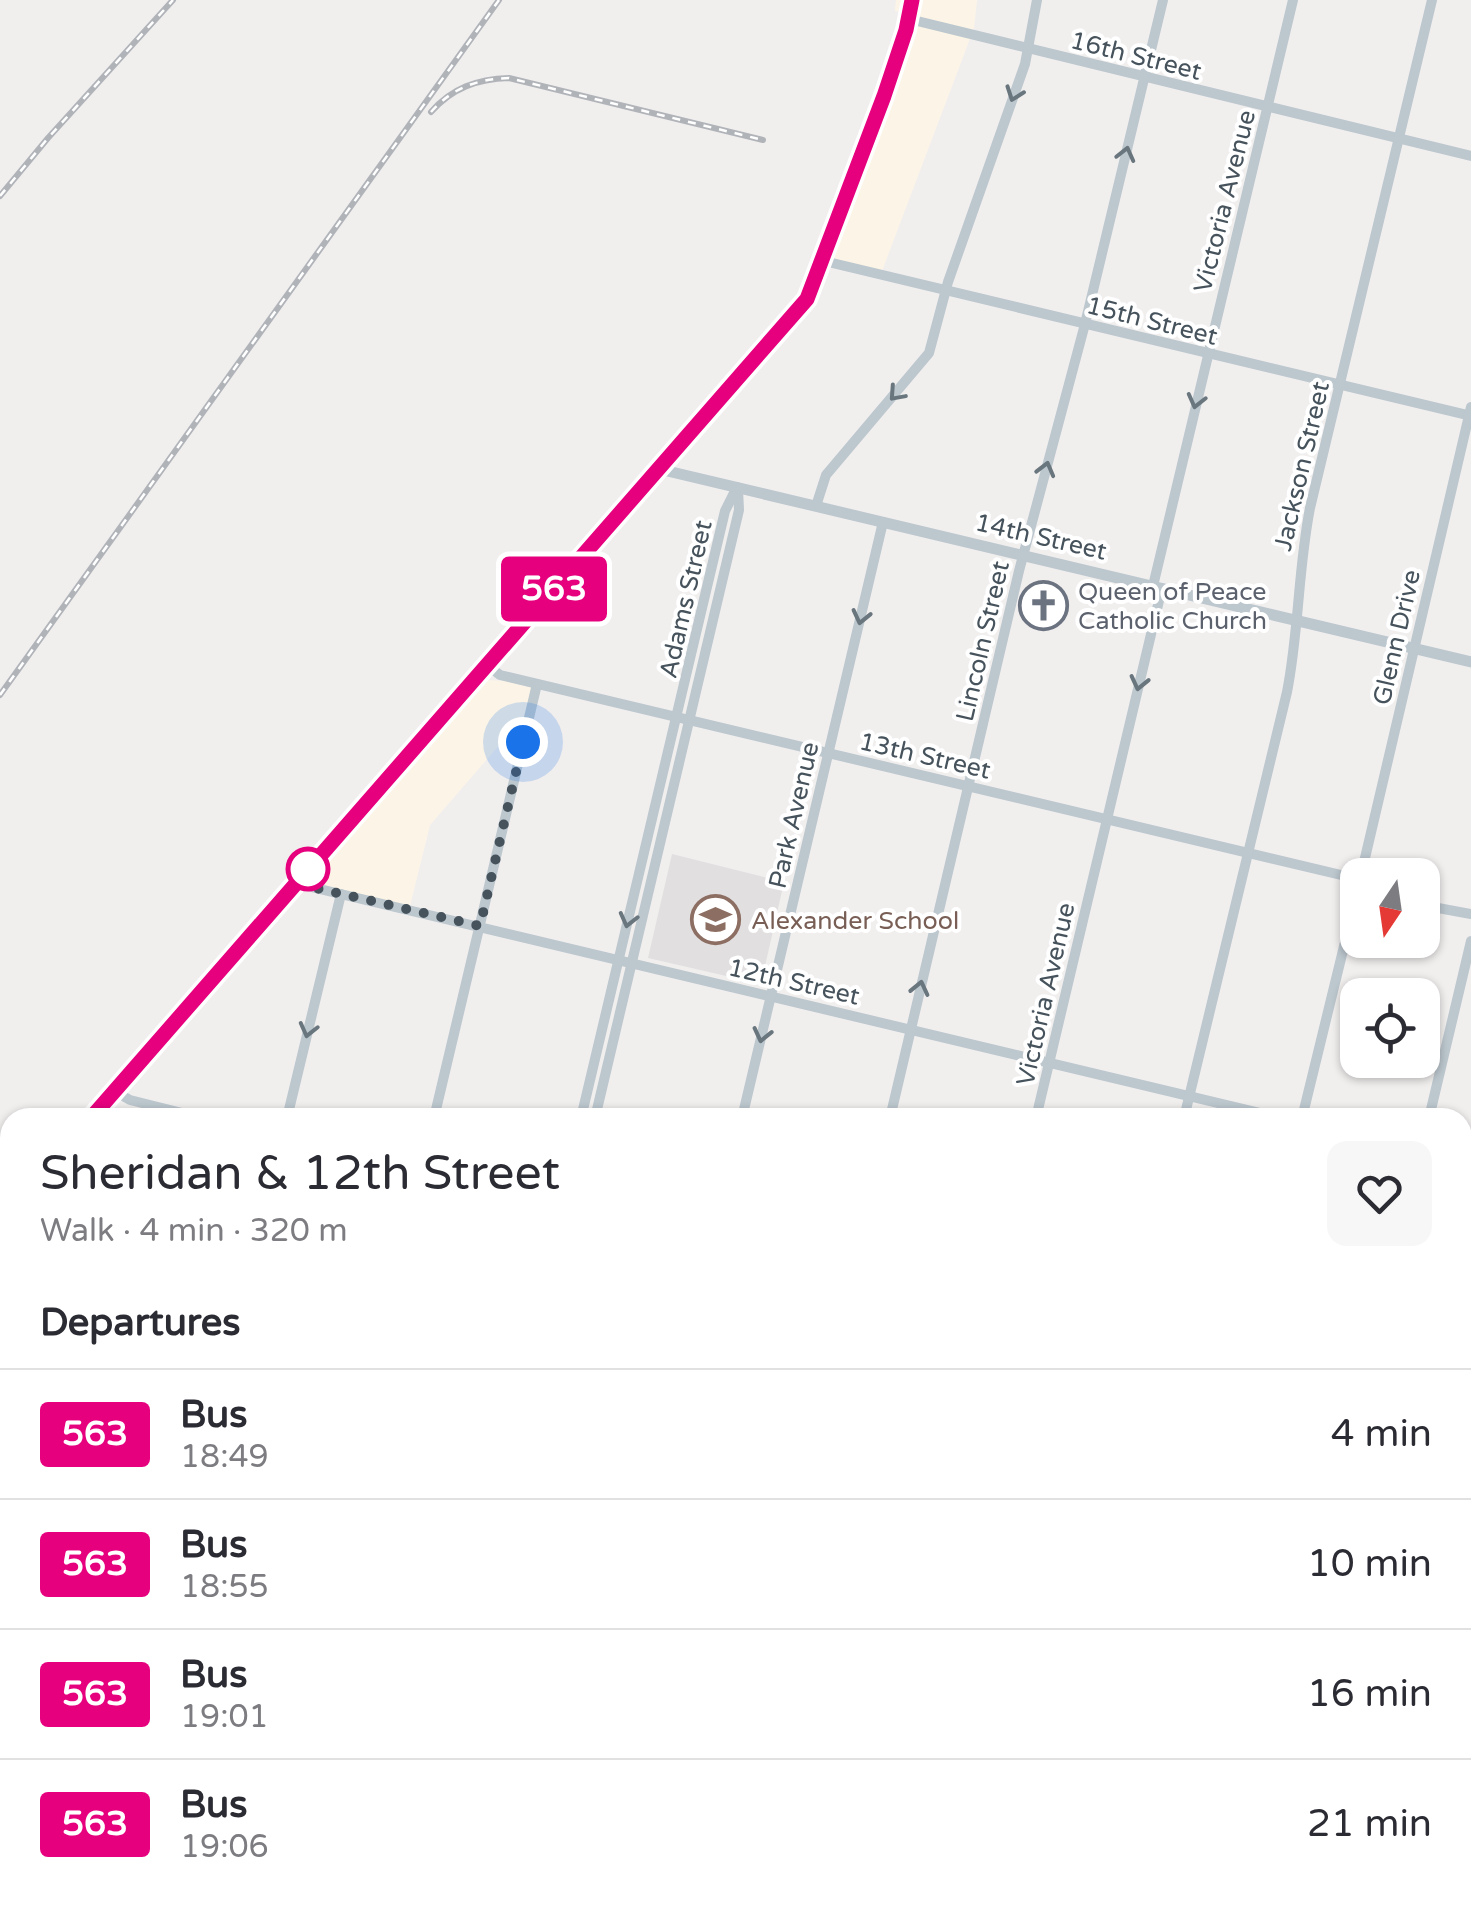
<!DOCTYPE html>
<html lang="en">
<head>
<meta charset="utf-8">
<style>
	:root { --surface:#fff; --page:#f7f7f7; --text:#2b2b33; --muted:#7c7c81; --line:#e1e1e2 }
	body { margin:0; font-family:"Varela Round",sans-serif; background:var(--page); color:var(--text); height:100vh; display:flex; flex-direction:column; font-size:38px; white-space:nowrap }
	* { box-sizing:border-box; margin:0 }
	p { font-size:32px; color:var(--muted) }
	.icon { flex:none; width:55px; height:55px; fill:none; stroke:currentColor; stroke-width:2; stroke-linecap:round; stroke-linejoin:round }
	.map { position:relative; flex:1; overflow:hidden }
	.sheet { position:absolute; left:0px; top:1108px; width:1472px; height:802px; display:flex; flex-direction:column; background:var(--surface); border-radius:30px 30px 0 0; box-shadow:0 2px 8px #0004 }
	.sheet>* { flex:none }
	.badge { padding:0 20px; border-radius:8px; font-size:35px; line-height:65px }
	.needle { width:65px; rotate:193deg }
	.tools { position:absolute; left:1340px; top:858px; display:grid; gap:20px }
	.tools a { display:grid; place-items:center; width:100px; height:100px; border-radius:20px; background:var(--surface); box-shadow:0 2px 8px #0004; font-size:50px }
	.you { position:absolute; width:50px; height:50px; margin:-25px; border:8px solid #fff; border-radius:50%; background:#1a73e8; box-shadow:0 0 0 15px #1a73e833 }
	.map>.badge { position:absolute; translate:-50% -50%; box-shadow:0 0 0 5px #fff }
	h2 { padding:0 40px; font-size:38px; line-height:90px }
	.round { display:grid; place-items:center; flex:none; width:105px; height:105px; border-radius:20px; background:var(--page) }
	.head { display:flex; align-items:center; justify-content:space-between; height:170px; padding:0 40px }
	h1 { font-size:48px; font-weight:600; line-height:75px }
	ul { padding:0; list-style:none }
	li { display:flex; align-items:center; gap:30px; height:130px; padding:0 40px; border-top:2px solid var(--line) }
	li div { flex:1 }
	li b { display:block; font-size:38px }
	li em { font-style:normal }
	li .badge { min-width:110px; font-weight:700; text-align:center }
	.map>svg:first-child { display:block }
	.commercial { fill:#fcf5e7 }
	.education { fill:#e2dfe0 }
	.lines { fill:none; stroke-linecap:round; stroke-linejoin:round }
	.minor { stroke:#bcc7ce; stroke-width:10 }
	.tertiary { stroke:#bcc7ce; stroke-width:11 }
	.trunk { stroke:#98b2c6; stroke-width:15 }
	.rail-casing { stroke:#b0b4b9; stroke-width:6 }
	.rail { stroke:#fff; stroke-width:2.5; stroke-dasharray:8; stroke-linecap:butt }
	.oneway { stroke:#69767e }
	.line-casing { stroke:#fff; stroke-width:22 }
	.line { stroke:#e6007e; stroke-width:15 }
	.walk { stroke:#46535c; stroke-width:10; stroke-dasharray:0 18 }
	.stop-dot { fill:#fff; stroke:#e6007e; stroke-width:5 }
	.labels { text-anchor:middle; stroke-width:8; stroke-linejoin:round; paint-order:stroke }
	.street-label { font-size:25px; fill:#46535c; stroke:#fff }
	.worship-label { font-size:25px; fill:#5b616d; stroke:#fff; text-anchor:start }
	.education-label { font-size:25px; fill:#785e54; stroke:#fff; text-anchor:start }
</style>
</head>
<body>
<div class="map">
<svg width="1471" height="1909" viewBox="0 0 1471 1909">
	<rect width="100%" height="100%" fill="#f1eeee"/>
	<!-- commercial -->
	<g class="commercial">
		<path d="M 896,0 L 977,0 L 974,28 L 882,271 L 833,260 L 891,100 L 917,14 L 895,11 Z"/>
		<path d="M 485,680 L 506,681 L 537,689 L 521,744 L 501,743 L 430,825 L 409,910 L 304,885 Z"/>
	</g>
	<!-- education -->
	<path class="education" d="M 672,854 L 784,882 L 761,984 L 648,958 Z"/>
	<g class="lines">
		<!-- minor -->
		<g class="minor">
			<path d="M 909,19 L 1471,156"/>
			<path d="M 824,261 L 1471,416"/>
			<path d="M 816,506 L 826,475 L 929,353 L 948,282 L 1025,64 L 1037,0"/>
			<path d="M 1153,586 L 1293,0"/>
			<path d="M 487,665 L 500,675 L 1358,879"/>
			<path d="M 1361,875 L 1471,407"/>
			<path d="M 299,880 L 307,886 L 1281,1118"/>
			<path d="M 1422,905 L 1471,914"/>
			<path d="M 114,1091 L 130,1100 L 202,1118"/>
			<path d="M 287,1118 L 341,894"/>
			<path d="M 434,1118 L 537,684"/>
			<path d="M 581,1118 L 725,511 L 737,487"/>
			<path d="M 595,1118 L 739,510 L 738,490"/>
			<path d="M 742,1118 L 883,522"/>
			<path d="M 890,1118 L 1019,571 L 1085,324 L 1163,0"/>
			<path d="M 1036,1118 L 1162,588"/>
			<path d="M 1184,1118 L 1287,692 C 1299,631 1298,569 1310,508 L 1432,0"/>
			<path d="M 1302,1118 L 1358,889"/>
			<path d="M 1429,1118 L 1471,941"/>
			<path d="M 1462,1160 L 1471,1162"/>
			<path d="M 1462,1417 L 1471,1419"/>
			<path d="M 1462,1506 L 1471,1469"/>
			<path d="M 0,1565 L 10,1567"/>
			<path d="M 0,1743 L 10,1700"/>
			<path d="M 0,1862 L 10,1864"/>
			<path d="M 178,1900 L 268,1909"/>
			<path d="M 1405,1900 L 1422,1909"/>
			<path d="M 396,1909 L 398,1900"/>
			<path d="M 410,1909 L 412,1900"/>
			<path d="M 556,1909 L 558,1900"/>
			<path d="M 702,1909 L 704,1900"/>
			<path d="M 851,1909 L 853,1900"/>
			<path d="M 998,1909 L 1000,1900"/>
			<path d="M 1116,1909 L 1119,1900"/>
			<path d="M 1242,1909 L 1268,1905 L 1281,1909"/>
			<path d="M 1342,1909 L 1355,1900"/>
		</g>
		<!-- tertiary -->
		<g class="tertiary">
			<path d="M 659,469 L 1471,662"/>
			<path d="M 0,1327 L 10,1329"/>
			<path d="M 1462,1676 L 1471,1678"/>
			<path d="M 101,1909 L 103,1900"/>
		</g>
		<!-- trunk -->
		<g class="trunk">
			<path d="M 91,1118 L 807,299 L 884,96 L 907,30 L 912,0"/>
			<path d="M 0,1240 L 10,1226"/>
		</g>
		<defs>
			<g id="rail">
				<path d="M 431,112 C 452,88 477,79 509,78 L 763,140"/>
				<path d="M 0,196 L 48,138 L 173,0"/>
				<path d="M 0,695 L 499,0"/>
			</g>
		</defs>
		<!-- rail casing -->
		<use href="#rail" class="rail-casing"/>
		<!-- rail -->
		<use href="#rail" class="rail"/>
	</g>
	<!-- one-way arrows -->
	<defs><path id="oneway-chevron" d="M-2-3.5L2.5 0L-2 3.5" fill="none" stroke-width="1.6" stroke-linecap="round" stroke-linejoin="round" transform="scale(2.5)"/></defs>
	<g class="oneway">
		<use href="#oneway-chevron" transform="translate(1014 94) rotate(110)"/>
		<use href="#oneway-chevron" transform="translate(1126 154) rotate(-76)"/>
		<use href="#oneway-chevron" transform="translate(896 394) rotate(132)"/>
		<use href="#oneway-chevron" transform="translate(1196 401) rotate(104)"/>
		<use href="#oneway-chevron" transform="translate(1046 469) rotate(-75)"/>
		<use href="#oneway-chevron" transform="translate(861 617) rotate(103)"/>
		<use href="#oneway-chevron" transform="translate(1139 683) rotate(103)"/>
		<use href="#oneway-chevron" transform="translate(628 920) rotate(104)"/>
		<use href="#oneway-chevron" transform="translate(920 988) rotate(-77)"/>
		<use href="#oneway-chevron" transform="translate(308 1030) rotate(104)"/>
		<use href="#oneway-chevron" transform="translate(762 1035) rotate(103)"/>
	</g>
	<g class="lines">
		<defs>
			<path id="line" d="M 91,1118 L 807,299 L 884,96 L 906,30 L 912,0"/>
		</defs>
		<!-- line casing -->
		<use href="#line" class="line-casing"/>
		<!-- line -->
		<use href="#line" class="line"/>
		<!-- walk -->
		<path class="walk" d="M 308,869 L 299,880 L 307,886 L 480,926 L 523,742"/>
	</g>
	<!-- icons -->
	<defs>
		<symbol id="church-ring" viewBox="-11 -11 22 22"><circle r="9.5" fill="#fff" stroke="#6b7280" stroke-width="1.5"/><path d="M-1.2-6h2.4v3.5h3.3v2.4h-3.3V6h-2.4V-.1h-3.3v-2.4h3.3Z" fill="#6b7280"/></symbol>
		<symbol id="school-ring" viewBox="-11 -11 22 22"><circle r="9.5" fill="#fff" stroke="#8d6e63" stroke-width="1.5"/><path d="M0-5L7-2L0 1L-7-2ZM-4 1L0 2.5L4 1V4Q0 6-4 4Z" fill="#8d6e63"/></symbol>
	</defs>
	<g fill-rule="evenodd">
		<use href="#church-ring" x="1016" y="578" width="55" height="55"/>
		<use href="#school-ring" x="688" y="892" width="55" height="55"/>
	</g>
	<!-- markers -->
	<circle class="stop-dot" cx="308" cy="869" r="20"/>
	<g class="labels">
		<!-- street labels -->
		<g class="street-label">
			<text transform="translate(1136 55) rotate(14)" y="9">16th Street</text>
			<text transform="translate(1224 201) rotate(-76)" y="9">Victoria Avenue</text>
			<text transform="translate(1152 320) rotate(14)" y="9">15th Street</text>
			<text transform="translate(1301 466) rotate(-77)" y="9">Jackson Street</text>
			<text transform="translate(1041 536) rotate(13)" y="9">14th Street</text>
			<text transform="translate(685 599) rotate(-77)" y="9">Adams Street</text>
			<text transform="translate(1396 637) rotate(-77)" y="9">Glenn Drive</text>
			<text transform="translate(982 641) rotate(-77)" y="9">Lincoln Street</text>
			<text transform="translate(925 755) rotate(13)" y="9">13th Street</text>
			<text transform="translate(793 815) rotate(-77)" y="9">Park Avenue</text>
			<text transform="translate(794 981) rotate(13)" y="9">12th Street</text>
			<text transform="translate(1045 994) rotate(-77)" y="9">Victoria Avenue</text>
		</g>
		<!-- worship labels -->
		<g class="worship-label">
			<text x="1078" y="600">Queen of Peace<tspan x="1078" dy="29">Catholic Church</tspan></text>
		</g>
		<!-- education labels -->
		<g class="education-label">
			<text x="751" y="929">Alexander School</text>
		</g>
	</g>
</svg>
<div class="tools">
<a><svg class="needle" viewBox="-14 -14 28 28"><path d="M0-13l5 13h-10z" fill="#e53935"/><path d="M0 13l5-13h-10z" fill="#7c7c81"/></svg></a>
<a><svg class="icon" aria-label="locate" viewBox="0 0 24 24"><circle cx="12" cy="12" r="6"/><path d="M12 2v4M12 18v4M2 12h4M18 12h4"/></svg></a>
</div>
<div class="you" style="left:523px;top:742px"></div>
<b class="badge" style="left:554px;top:589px;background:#e6007e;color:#fff">563</b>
<section class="sheet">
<div class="head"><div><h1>Sheridan &amp; 12th Street</h1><p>Walk · 4 min · 320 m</p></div><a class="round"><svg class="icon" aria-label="heart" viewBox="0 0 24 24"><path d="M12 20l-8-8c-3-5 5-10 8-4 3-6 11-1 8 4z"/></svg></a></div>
<h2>Departures</h2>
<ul>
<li><span class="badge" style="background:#e6007e;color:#fff">563</span><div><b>Bus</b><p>18:49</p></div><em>4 min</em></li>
<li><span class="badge" style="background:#e6007e;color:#fff">563</span><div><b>Bus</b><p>18:55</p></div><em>10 min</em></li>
<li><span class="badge" style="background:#e6007e;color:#fff">563</span><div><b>Bus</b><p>19:01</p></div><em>16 min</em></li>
<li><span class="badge" style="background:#e6007e;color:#fff">563</span><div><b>Bus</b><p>19:06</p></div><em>21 min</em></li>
</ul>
</section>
</div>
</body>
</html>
